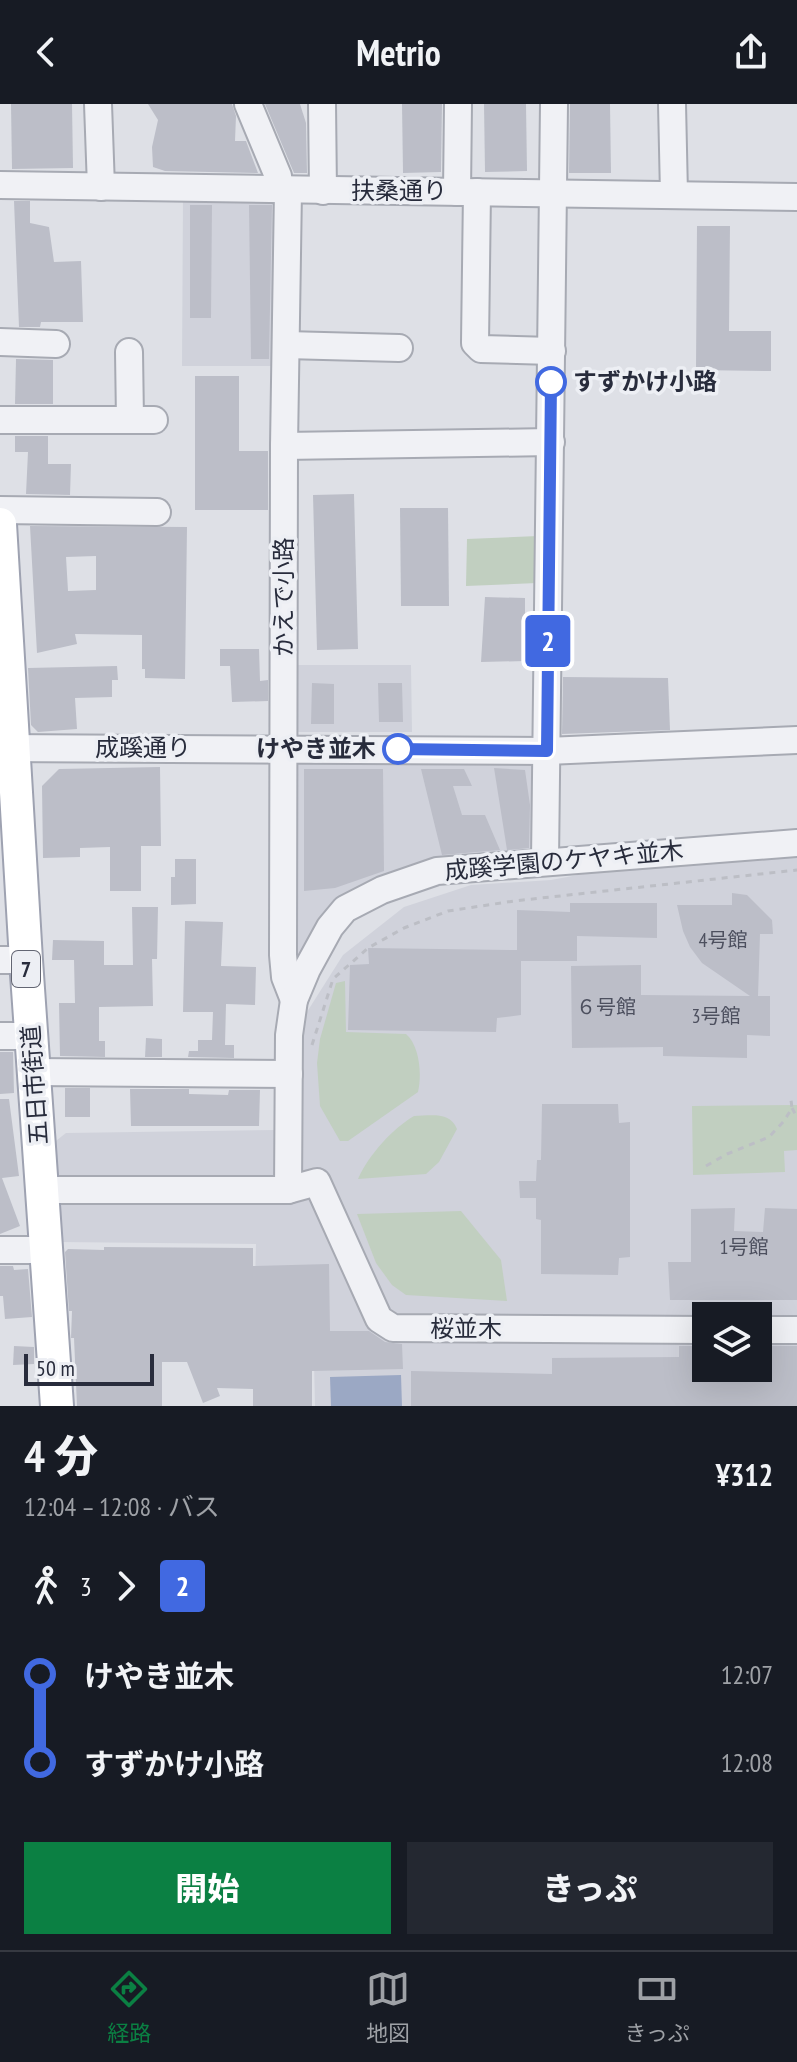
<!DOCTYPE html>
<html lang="ja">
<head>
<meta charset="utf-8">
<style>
	:root { --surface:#171b24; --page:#242831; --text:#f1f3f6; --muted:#9ea1a6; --line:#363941; --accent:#0b8043 }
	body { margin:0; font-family:"PT Sans Narrow","Noto Sans JP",sans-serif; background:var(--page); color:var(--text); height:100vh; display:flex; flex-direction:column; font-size:30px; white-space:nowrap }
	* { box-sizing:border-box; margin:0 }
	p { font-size:26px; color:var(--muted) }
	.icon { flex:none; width:44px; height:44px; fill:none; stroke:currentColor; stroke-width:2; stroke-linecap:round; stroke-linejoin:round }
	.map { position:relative; height:1302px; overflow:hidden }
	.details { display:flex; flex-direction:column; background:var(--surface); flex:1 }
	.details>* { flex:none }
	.badge { padding:0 16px; border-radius:6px; font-size:28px; line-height:52px }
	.tools { position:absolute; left:692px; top:1198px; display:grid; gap:16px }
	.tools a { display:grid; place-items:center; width:80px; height:80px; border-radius:0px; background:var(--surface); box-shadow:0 8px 32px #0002; font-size:40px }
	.scale { position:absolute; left:24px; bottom:20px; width:130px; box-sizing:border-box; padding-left:8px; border:4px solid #282c3c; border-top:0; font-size:22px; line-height:28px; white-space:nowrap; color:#282c3c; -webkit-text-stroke:6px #edeff4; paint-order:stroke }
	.map>.badge { position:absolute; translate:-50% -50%; box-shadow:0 0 0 4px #fff }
	.legs { display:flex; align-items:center; gap:12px; height:88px; padding:0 24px; font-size:26px }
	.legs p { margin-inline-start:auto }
	.overview { display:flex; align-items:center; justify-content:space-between; height:136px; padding:0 24px }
	h1 { font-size:44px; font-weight:800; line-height:60px }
	.primary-button { display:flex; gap:16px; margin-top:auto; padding:16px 24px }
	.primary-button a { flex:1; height:92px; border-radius:0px; background:var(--accent); color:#fff; font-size:32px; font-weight:800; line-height:92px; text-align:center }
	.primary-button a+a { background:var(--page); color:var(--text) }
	ul { padding:0 24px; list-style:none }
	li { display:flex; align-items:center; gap:28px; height:88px; font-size:30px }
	li i { display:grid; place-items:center; width:12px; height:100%; margin:0 10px; background:currentColor }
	li i::after { content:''; width:20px; height:20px; margin:-10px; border:6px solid; border-radius:50%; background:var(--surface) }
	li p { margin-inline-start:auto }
	li:first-child i { background:linear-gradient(#0000 50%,currentColor 0) }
	li:last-child i { background:linear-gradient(currentColor 50%,#0000 0) }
	header { display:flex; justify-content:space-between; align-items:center; height:104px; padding:0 24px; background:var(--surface); font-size:36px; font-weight:800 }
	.dock { display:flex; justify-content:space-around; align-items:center; height:112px; border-top:2px solid var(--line); background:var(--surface); font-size:22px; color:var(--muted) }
	.dock a { display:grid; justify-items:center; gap:4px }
	.dock .active { color:var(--accent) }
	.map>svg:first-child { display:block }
	.built { fill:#d0d2db; fill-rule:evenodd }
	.green { fill:#c1cfc0 }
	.water { fill:#9ba8c4 }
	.building { fill:#bcbec8; fill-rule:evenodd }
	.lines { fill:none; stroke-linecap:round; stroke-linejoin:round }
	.minor-casing { stroke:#a7aab3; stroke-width:30 }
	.major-casing { stroke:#9ea2b1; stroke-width:36 }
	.path { stroke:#bcbec5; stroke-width:3; stroke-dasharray:6 6; stroke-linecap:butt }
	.minor { stroke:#f0f1f5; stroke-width:26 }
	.major { stroke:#fff; stroke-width:32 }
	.line-1-casing { stroke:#fff; stroke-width:18 }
	.line-1 { stroke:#4169e1; stroke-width:12 }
	.stop-1-dot { fill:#fff; stroke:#4169e1; stroke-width:4 }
	.labels { text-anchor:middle; stroke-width:7; stroke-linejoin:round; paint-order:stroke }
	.number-label { font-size:20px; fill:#4d505f }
	.shield { fill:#edeff4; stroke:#636673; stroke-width:2 }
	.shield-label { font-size:22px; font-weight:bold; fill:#282c3c }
	.street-label { font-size:24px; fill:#282c3c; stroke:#edeff4 }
	.stop-label { font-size:24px; font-weight:bold; fill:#282c3c; stroke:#edeff4; text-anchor:start }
</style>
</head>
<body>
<header><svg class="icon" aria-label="back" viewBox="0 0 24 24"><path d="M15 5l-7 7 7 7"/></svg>Metrio<svg class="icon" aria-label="share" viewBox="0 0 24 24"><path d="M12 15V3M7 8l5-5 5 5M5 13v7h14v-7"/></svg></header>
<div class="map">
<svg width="797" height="1302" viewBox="0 0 797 1302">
	<rect width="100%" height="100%" fill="#dee0e6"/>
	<!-- built -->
	<g class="built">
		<path d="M 183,91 L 279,92 L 277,262 L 182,262 Z"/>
		<path d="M 296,561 L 411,561 L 412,628 L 296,628 Z"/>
		<path d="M 294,654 L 538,658 L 542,753 L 473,753 L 389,768 L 323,811 L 291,865 Z"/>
		<path d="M 797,743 L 797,1302 L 315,1302 L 314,1257 L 253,1260 L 256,1140 L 58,1138 L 52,1040 L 66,1029 L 276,1026 L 300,919 L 343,851 L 404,803 L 471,781 L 551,776 L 653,757 ZM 706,1212 L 758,1212 L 758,1264 L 706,1264 Z"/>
	</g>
	<!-- green -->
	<g class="green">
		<path d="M 538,432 L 537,479 L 466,482 L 467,435 Z"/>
		<path d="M 345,877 L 346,928 L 406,930 C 420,942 422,971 418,988 L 348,1037 L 340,1037 L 320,1002 L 317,959 L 320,935 L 336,879 Z"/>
		<path d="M 797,1001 L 797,1046 L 784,1047 L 785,1068 L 693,1071 L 692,1002 Z"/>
		<path d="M 414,1012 C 430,1012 450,1007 457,1025 L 439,1058 L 426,1070 L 358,1075 C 368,1052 392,1025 414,1012 Z"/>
		<path d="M 461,1107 L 501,1156 L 507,1197 L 406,1191 L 392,1181 L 376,1159 L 357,1110 Z"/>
	</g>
	<!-- water -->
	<path class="water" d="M 401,1271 L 402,1302 L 331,1302 L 330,1273 Z"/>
	<!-- building -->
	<g class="building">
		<path d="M 11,0 L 72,0 L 73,64 L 12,65 Z"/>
		<path d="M 148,0 L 232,0 L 236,12 L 235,37 L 246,37 L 258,69 L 165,67 L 153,63 L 152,43 L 158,16 Z"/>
		<path d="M 265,0 L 300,0 L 306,19 L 307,69 L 294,69 Z"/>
		<path d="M 402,0 L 442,0 L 441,68 L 403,69 Z"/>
		<path d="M 484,0 L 526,0 L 527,67 L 485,68 Z"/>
		<path d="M 570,0 L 610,0 L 611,69 L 569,69 Z"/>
		<path d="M 14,97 L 30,97 L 30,119 L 49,123 L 54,158 L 81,157 L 83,218 L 41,218 L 40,223 L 19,223 Z"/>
		<path d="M 190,101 L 212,101 L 211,214 L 190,214 Z"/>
		<path d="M 249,101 L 272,101 L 269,255 L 251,255 Z"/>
		<path d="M 697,122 L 730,122 L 729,227 L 771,227 L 771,267 L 696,266 Z"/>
		<path d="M 16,255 L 53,256 L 53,300 L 15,300 Z"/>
		<path d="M 195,272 L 239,272 L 239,347 L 268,347 L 268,406 L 195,406 Z"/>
		<path d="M 15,332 L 48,332 L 48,360 L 71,360 L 70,391 L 26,390 L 28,348 L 15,348 Z"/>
		<path d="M 354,390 L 358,545 L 317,546 L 313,391 Z"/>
		<path d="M 400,404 L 448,404 L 449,502 L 401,502 Z"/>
		<path d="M 30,422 L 187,423 L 185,575 L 145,574 L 145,565 L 142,565 L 142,531 L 75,530 L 77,540 L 37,549 ZM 96,452 L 96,486 L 68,487 L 66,453 Z"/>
		<path d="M 485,493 L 525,494 L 525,557 L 481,558 Z"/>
		<path d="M 220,545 L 259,545 L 260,577 L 268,576 L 268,597 L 232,598 L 230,562 L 220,562 Z"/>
		<path d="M 117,562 L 118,576 L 112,576 L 112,593 L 75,594 L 77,625 L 38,628 L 31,621 L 28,564 Z"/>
		<path d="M 563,573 L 668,574 L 670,626 L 562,630 Z"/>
		<path d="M 312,579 L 334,580 L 334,620 L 311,620 Z"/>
		<path d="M 378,579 L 402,579 L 403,618 L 379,618 Z"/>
		<path d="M 160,663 L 161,742 L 141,742 L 141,787 L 110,787 L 110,743 L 80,744 L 80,753 L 43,754 L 42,682 L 59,665 Z"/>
		<path d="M 494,664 L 525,666 L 530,701 L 529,744 L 507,746 Z"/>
		<path d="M 304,665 L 383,665 L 384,767 L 335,784 L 304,787 Z"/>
		<path d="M 421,665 L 464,665 L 472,682 L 453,682 L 462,711 L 485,711 L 500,746 L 442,751 Z"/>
		<path d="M 175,755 L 196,755 L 196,800 L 171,801 L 171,773 L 175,773 Z"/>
		<path d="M 732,789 L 747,791 L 772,816 L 773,830 L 760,830 L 758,892 L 770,892 L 770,932 L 747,931 L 747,954 L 663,952 L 663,943 L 572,944 L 571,862 L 641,861 L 641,891 L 750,892 L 702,859 L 690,843 L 683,827 L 677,801 L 732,801 Z"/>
		<path d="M 570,799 L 657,799 L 657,834 L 577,832 L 577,857 L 521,857 L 521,911 L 497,914 L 496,928 L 348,926 L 350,861 L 369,860 L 368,844 L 517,846 L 517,806 L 570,808 Z"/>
		<path d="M 132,803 L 158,803 L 157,855 L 152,855 L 153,902 L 99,903 L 99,937 L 105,937 L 105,953 L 60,952 L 59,899 L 75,899 L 74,856 L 52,856 L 53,836 L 104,837 L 104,861 L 133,861 Z"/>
		<path d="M 185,817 L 223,818 L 221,862 L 256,863 L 255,901 L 226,900 L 225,941 L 234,941 L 234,954 L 188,953 L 189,947 L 198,947 L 198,936 L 212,936 L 213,908 L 183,908 Z"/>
		<path d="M 146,934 L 162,935 L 162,953 L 145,953 Z"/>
		<path d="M 0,948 L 13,948 L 14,989 L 0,990 Z"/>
		<rect x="65" y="984" width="25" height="29"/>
		<path d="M 130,985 L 189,985 L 189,990 L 228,991 L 229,986 L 260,986 L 259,1022 L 131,1022 Z"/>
		<path d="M 0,995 L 9,995 L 19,1072 L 2,1074 L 20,1122 L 0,1130 Z"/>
		<path d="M 542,1000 L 618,1000 L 619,1019 L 630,1018 L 630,1153 L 619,1154 L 618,1171 L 541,1170 L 541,1116 L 536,1115 L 536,1094 L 520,1094 L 519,1077 L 536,1077 L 537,1056 L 541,1056 Z"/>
		<path d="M 735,1104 L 734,1127 L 763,1128 L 765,1104 L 797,1105 L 797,1196 L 670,1196 L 668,1158 L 691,1158 L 691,1105 Z"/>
		<path d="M 104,1143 L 253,1144 L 253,1162 L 329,1160 L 330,1227 L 369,1227 L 385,1238 L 402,1240 L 403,1265 L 312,1267 L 312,1302 L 253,1302 L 253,1285 L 217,1284 L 220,1292 L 203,1299 L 187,1258 L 162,1258 L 162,1302 L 77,1302 L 74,1234 L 71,1234 L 72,1207 L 69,1207 L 65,1148 L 68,1145 L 104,1146 Z"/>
		<path d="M 0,1162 L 13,1162 L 14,1166 L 28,1165 L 32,1213 L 5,1215 L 3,1192 L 0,1192 Z"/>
		<path d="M 14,1242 L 34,1243 L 34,1260 L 13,1261 Z"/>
		<path d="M 679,1242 L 706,1242 L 706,1264 L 758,1264 L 758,1242 L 797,1242 L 797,1302 L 411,1302 L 411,1267 L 552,1270 L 552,1254 L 679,1253 Z"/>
	</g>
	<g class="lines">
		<defs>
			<g id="minor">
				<path d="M 98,0 L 101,83"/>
				<path d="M 248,0 L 278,72 L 280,86"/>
				<path d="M 322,0 L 323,87"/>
				<path d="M 672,0 L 674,90"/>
				<path d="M 0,81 L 797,93"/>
				<path d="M 288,86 L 284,342 L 283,851 L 285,873 L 294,896"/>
				<path d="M 457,88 L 458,0"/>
				<path d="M 477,88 L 475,239 L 481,245 L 552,247"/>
				<path d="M 0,238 L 56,240"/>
				<path d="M 286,241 L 399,244"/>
				<path d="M 129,248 L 130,316"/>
				<path d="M 0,316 L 154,316"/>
				<path d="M 284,342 L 551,338"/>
				<path d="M 0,406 L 157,408"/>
				<path d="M 0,644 L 547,647 L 797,636"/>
				<path d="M 545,757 L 554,0"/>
				<path d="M 0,856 L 26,856"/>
				<path d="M 0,932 L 31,932"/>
				<path d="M 34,968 L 289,970"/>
				<path d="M 42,1086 L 288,1086 L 317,1078 L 379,1215 L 393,1224 L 706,1226"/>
				<path d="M 288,1086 L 289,931 L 294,896 L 307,865 L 330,823 L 345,805 L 382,786 L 437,767 L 797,739"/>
				<path d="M 0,1146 L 45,1146"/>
				<path d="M 758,1226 L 797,1226"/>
			</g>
			<path id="major" d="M 0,420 L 26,856 L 57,1302"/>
		</defs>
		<!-- minor casing -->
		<use href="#minor" class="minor-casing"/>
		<!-- major casing -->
		<use href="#major" class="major-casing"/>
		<!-- path -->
		<g class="path">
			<path d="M 312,941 L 333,875 L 368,844 L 404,824 L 448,807 L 514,797 L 797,766"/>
			<path d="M 792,1004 L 797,1013"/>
			<path d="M 706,1062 L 727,1050 L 769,1033 L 784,1017 L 792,1004 L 791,996"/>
		</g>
		<!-- minor -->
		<use href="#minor" class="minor"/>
		<!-- major -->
		<use href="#major" class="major"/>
	</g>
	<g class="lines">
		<defs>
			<path id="line-1" d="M 398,645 L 547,647 L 551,278"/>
		</defs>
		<!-- line-1 casing -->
		<use href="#line-1" class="line-1-casing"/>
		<!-- line-1 -->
		<use href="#line-1" class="line-1"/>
	</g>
	<!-- markers -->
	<g class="stop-1-dot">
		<circle cx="551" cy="278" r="14"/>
		<circle cx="398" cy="645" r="14"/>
	</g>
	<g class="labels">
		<!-- number labels -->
		<g class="number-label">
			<text x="723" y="843">4号館</text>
			<text x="606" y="910">６号館</text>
			<text x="716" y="919">3号館</text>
			<text x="744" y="1150">1号館</text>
		</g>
		<!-- shield labels -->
		<rect class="shield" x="12" y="847" width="28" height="36" rx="6"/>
		<g class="shield-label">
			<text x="26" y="873">7</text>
		</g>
		<!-- street labels -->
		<g class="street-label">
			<text x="399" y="95">扶桑通り</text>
			<text transform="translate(284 493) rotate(-90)" y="8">かえで小路</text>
			<text x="143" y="652">成蹊通り</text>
			<text transform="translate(564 757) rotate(-5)" y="8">成蹊学園のケヤキ並木</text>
			<text transform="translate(35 981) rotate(-94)" y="8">五日市街道</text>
			<text x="466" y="1233">桜並木</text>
		</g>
		<!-- stop labels -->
		<g class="stop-label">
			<text x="573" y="286">すずかけ小路</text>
			<text x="376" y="653" text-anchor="end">けやき並木</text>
		</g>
	</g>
</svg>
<div class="tools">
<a><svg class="icon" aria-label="layers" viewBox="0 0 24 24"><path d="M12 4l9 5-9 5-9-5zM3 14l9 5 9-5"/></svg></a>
</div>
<div class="scale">50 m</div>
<b class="badge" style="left:548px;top:537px;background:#4169e1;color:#fff">2</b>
</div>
<section class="details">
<div class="overview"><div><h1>4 分</h1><p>12:04 – 12:08 · バス</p></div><b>¥312</b></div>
<div class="legs"><svg class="icon" aria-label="walk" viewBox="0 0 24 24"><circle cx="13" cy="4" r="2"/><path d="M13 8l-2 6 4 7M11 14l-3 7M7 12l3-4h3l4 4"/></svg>3<svg class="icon" aria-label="forward" viewBox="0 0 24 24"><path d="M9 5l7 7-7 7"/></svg><b class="badge" style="background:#4169e1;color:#fff">2</b></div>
<ul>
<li><i style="color:#4169e1"></i><b>けやき並木</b><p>12:07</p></li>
<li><i style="color:#4169e1"></i><b>すずかけ小路</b><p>12:08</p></li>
</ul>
<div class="primary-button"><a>開始</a><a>きっぷ</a></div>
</section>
<nav class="dock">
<a class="active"><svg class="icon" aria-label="directions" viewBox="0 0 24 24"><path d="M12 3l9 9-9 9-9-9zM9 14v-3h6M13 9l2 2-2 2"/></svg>経路</a>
<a><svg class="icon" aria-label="map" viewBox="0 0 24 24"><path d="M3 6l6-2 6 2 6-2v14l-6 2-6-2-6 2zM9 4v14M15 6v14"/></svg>地図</a>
<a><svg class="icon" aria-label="tickets" viewBox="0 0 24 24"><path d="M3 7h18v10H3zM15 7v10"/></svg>きっぷ</a>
</nav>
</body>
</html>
